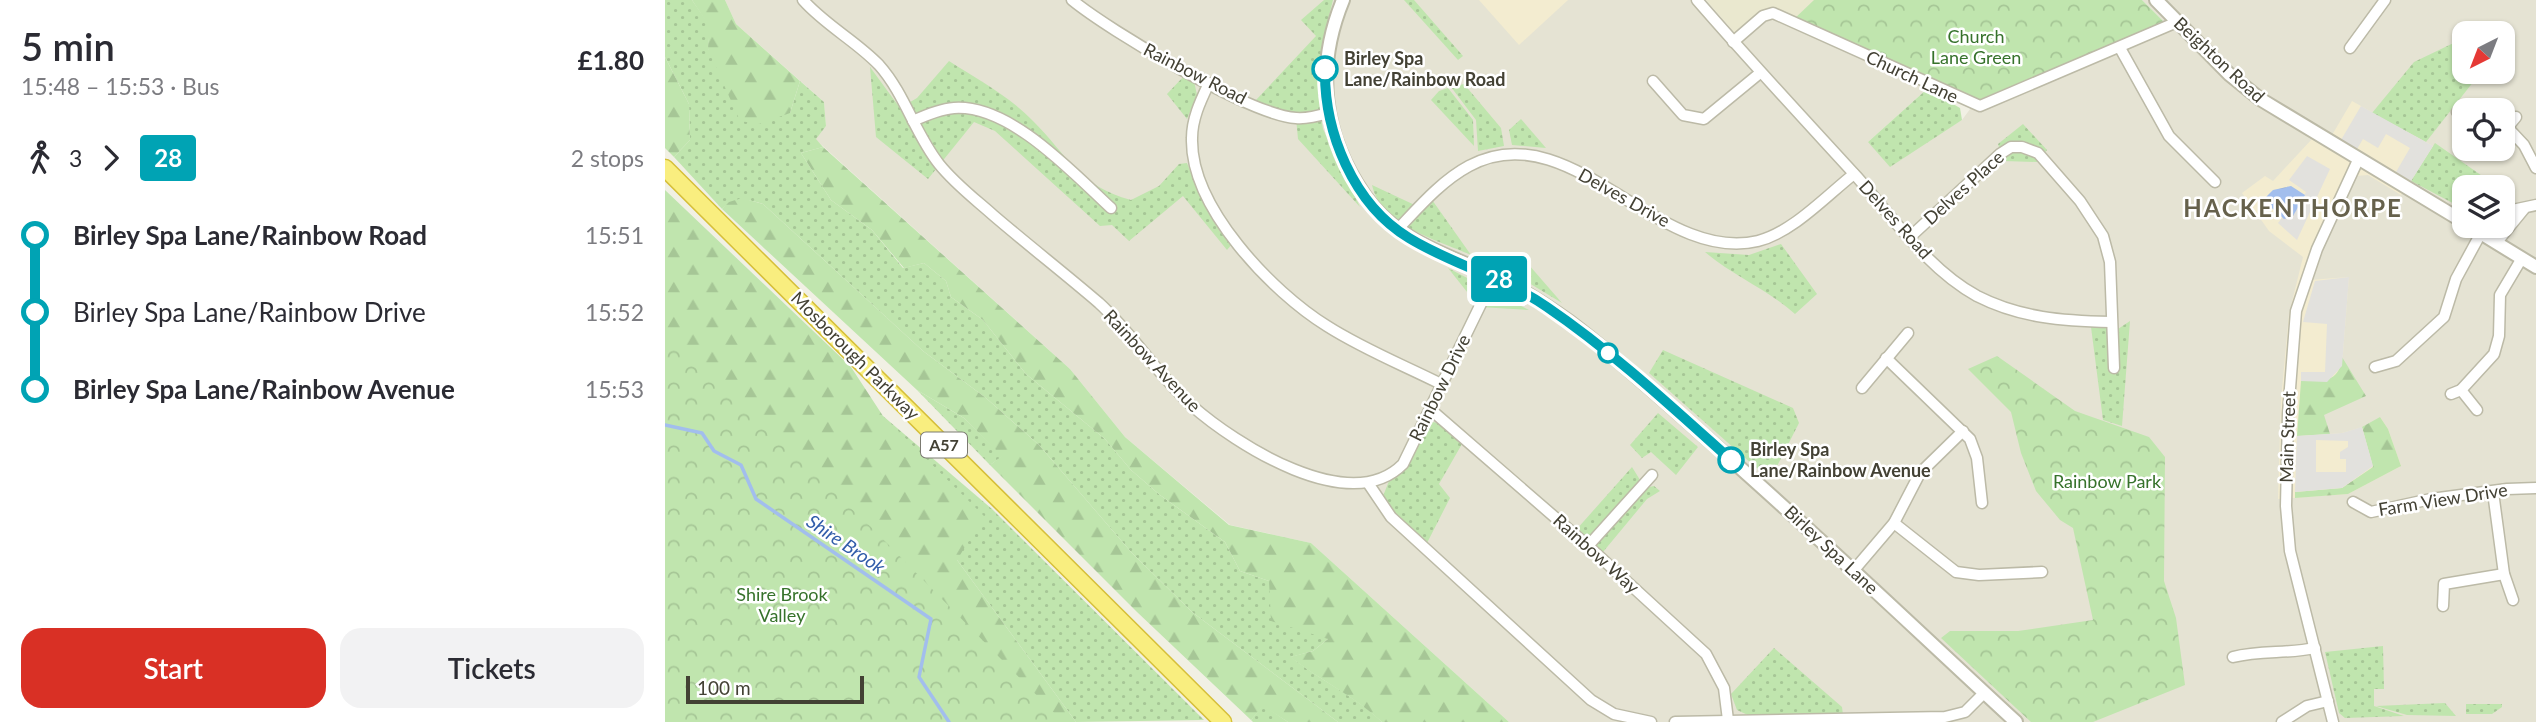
<!DOCTYPE html>
<html lang="en">
<head>
<meta charset="utf-8">
<style>
	:root { --surface:#fff; --page:#f2f2f3; --text:#2b2b33; --muted:#7c7c81; --accent:#d93025 }
	body { margin:0; font-family:Lato,sans-serif; background:var(--page); color:var(--text); height:100vh; display:flex; flex-direction:column; font-size:26px; white-space:nowrap }
	* { box-sizing:border-box; margin:0 }
	p { font-size:23px; color:var(--muted) }
	.icon { flex:none; width:38px; height:38px; fill:none; stroke:currentColor; stroke-width:2; stroke-linecap:round; stroke-linejoin:round }
	.map { position:relative; flex:1; overflow:hidden }
	.drawer { display:flex; flex-direction:column; background:var(--surface); width:665px }
	.drawer>* { flex:none }
	.badge { padding:0 14px; border-radius:5px; font-size:24px; line-height:46px }
	.needle { width:46px; rotate:222deg }
	.controls { position:absolute; left:1787px; top:21px; display:grid; gap:14px }
	.controls a { display:grid; place-items:center; width:63px; height:63px; border-radius:14px; background:var(--surface); box-shadow:0 2px 5px #0004; font-size:35px }
	.scale { position:absolute; left:21px; bottom:18px; width:178px; box-sizing:border-box; padding-left:7px; border:4px solid #434134; border-top:0; font-size:19px; line-height:24px; white-space:nowrap; color:#434134; -webkit-text-stroke:5px #fff; paint-order:stroke }
	.map>.badge { position:absolute; translate:-50% -50%; box-shadow:0 0 0 4px #fff }
	.legs { display:flex; align-items:center; gap:10px; height:77px; padding:0 21px; font-size:23px }
	.legs p { margin-inline-start:auto }
	.summary { display:flex; align-items:center; justify-content:space-between; height:119px; padding:0 21px }
	h1 { font-size:38px; font-weight:600; line-height:52px }
	.button { display:flex; gap:14px; margin-top:auto; padding:14px 21px }
	.button a { flex:1; height:80px; border-radius:21px; background:var(--accent); color:#fff; font-size:28px; font-weight:600; line-height:80px; text-align:center }
	.button a+a { background:var(--page); color:var(--text) }
	ul { padding:0 21px; list-style:none }
	li { display:flex; align-items:center; gap:24px; height:77px; font-size:26px }
	li i { display:grid; place-items:center; width:10px; height:100%; margin:0 9px; background:currentColor }
	li i::after { content:''; width:18px; height:18px; margin:-9px; border:5px solid; border-radius:50%; background:var(--surface) }
	li p { margin-inline-start:auto }
	li:first-child i { background:linear-gradient(#0000 50%,currentColor 0) }
	li:last-child i { background:linear-gradient(currentColor 50%,#0000 0) }
	main { display:flex; flex:1; min-height:0 }
	.map>svg:first-child { display:block }
	.residential { fill:#e5e3d3; fill-rule:evenodd }
	.commercial { fill:#f3ecd0 }
	.education { fill:#eae8cf }
	.grass { fill:url(#grass-dots) }
	.forest { fill:url(#forest-firs) }
	.park { fill:url(#park-crowns) }
	.parking { fill:#e2e1dd; fill-rule:evenodd }
	.water { fill:url(#water-waves) }
	.lines { fill:none; stroke-linecap:round; stroke-linejoin:round }
	.stream { stroke:#a2beed; stroke-width:3.5 }
	.minor-casing { stroke:#bcbaa7; stroke-width:13 }
	.tertiary-casing { stroke:#bcbaa7; stroke-width:16 }
	.trunk-casing { stroke:#d6bf39; stroke-width:19 }
	.minor { stroke:#fff; stroke-width:10 }
	.tertiary { stroke:#fff; stroke-width:12 }
	.trunk { stroke:#f9ee7f; stroke-width:16 }
	.line-1-casing { stroke:#fff; stroke-width:16 }
	.line-1 { stroke:#00a3b4; stroke-width:10 }
	.stop-1-dot { fill:#fff; stroke:#00a3b4; stroke-width:3.5 }
	.labels { text-anchor:middle; stroke-width:5; stroke-linejoin:round; paint-order:stroke }
	.shield { fill:#fff; stroke:#7b7a71; stroke-width:2 }
	.shield-label { font-size:16px; font-weight:bold; fill:#434134 }
	.park-label { font-size:18px; fill:#36722b; stroke:#fff }
	.stop-label { font-size:18px; font-weight:bold; fill:#434134; stroke:#fff; text-anchor:start }
	.street-label { font-size:18px; fill:#434134; stroke:#fff }
	.water-label { font-size:19px; font-style:italic; fill:#325daa; stroke:#fff }
	.district-label { font-size:24px; font-weight:bold; letter-spacing:2px; fill:#66614c; stroke:#fff }
</style>
</head>
<body>
<main>
<section class="drawer">
<div class="summary"><div><h1>5 min</h1><p>15:48 – 15:53 · Bus</p></div><b>£1.80</b></div>
<div class="legs"><svg class="icon" aria-label="walk" viewBox="0 0 24 24"><circle cx="13" cy="4" r="2"/><path d="M13 8l-2 6 4 7M11 14l-3 7M7 12l3-4h3l4 4"/></svg>3<svg class="icon" aria-label="forward" viewBox="0 0 24 24"><path d="M9 5l7 7-7 7"/></svg><b class="badge" style="background:#00a3b4;color:#fff">28</b><p>2 stops</p></div>
<ul>
<li><i style="color:#00a3b4"></i><b>Birley Spa Lane/Rainbow Road</b><p>15:51</p></li>
<li><i style="color:#00a3b4"></i><span>Birley Spa Lane/Rainbow Drive</span><p>15:52</p></li>
<li><i style="color:#00a3b4"></i><b>Birley Spa Lane/Rainbow Avenue</b><p>15:53</p></li>
</ul>
<div class="button"><a>Start</a><a>Tickets</a></div>
</section>
<div class="map">
<svg width="1871" height="722" viewBox="0 0 1871 722">
	<defs>
		<pattern id="grass-dots" width="8" height="8" patternUnits="userSpaceOnUse" patternTransform="scale(1.75)"><rect width="8" height="8" fill="#c0e5ae"/><path d="M2 2h.1M6 6h.1" fill="none" stroke="#a6c696" stroke-width="1.8" stroke-linecap="round"/></pattern>
		<pattern id="forest-firs" width="22" height="20" patternUnits="userSpaceOnUse" patternTransform="scale(1.75)"><rect width="22" height="20" fill="#c0e5ae"/><path d="M5 1l3.5 6h-7zM16 11l3.5 6h-7z" fill="#a6c696"/></pattern>
		<pattern id="park-crowns" width="20" height="18" patternUnits="userSpaceOnUse" patternTransform="scale(1.75)"><rect width="20" height="18" fill="#c0e5ae"/><path d="M2 6a3 3 0 1 1 6 0M12 15a3 3 0 1 1 6 0" fill="none" stroke="#a6c696"/></pattern>
		<pattern id="water-waves" width="16" height="10" patternUnits="userSpaceOnUse" patternTransform="scale(1.75)"><rect width="16" height="10" fill="#a2beed"/><path d="M0 5q4-4 8 0t8 0" fill="none" stroke="#869cc1"/></pattern>
	</defs>
	<rect width="100%" height="100%" fill="#f1f0e4"/>
	<!-- residential -->
	<path class="residential" d="M 60,0 L 1041,0 L 1069,32 L 1106,9 L 1267,81 L 1262,89 L 1203,142 L 1264,140 L 1297,120 L 1311,101 L 1361,83 L 1499,22 L 1477,0 L 1871,0 L 1871,722 L 844,722 L 646,543 L 565,525 L 460,437 L 405,369 L 150,139 L 161,126 L 159,102 L 71,24 ZM 1799,33 L 1838,33 L 1838,72 L 1799,72 ZM 1799,110 L 1838,110 L 1838,149 L 1799,149 ZM 1799,187 L 1838,187 L 1838,226 L 1799,226 Z"/>
	<!-- commercial -->
	<g class="commercial">
		<path d="M 814,0 L 903,0 L 854,45 Z"/>
		<path d="M 1687,101 L 1768,146 L 1736,195 L 1703,175 L 1691,176 L 1686,183 L 1645,280 L 1684,277 L 1677,366 L 1632,436 L 1677,433 L 1705,425 L 1715,417 L 1723,429 L 1736,466 L 1683,494 L 1613,499 L 1616,400 L 1624,314 L 1638,257 L 1604,231 L 1577,193 L 1600,176 L 1608,181 L 1647,139 L 1660,147 Z"/>
	</g>
	<!-- education -->
	<path class="education" d="M 1041,0 L 1150,0 L 1129,19 L 1106,9 L 1069,32 Z"/>
	<!-- grass -->
	<g class="grass">
		<path d="M 0,0 L 27,0 L 45,26 L 43,49 L 125,113 L 135,81 L 159,102 L 161,126 L 151,139 L 158,147 L 136,153 L 166,200 L 207,230 L 238,268 L 259,263 L 281,281 L 286,297 L 318,320 L 361,374 L 440,439 L 466,470 L 495,495 L 560,542 L 575,571 L 604,581 L 663,639 L 648,651 L 626,657 C 656,681 689,695 717,722 L 673,722 L 527,612 L 466,552 L 374,445 L 321,398 L 258,351 L 98,204 C 81,199 71,196 57,209 L 9,157 L 25,140 L 24,104 L 0,57 Z"/>
		<path d="M 659,0 L 668,0 C 657,43 649,84 658,129 L 695,207 L 633,139 L 631,118 L 591,100 L 651,36 L 636,20 Z"/>
		<path d="M 739,0 L 749,0 L 798,56 L 793,60 Z"/>
		<path d="M 1799,38 L 1799,72 L 1816,72 L 1761,142 L 1707,113 L 1749,62 Z"/>
		<path d="M 284,61 C 312,79 344,96 368,121 C 403,156 414,186 466,200 L 494,186 L 514,164 L 522,163 L 535,195 L 567,244 L 562,250 L 518,196 L 464,241 L 447,225 L 435,226 L 330,131 L 309,122 L 263,179 L 211,137 L 205,67 L 235,108 L 252,98 Z"/>
		<path d="M 519,76 L 529,81 L 532,95 L 522,119 L 502,94 Z"/>
		<path d="M 799,84 L 836,128 L 839,146 L 813,151 L 811,120 L 786,87 Z"/>
		<path d="M 783,88 L 808,120 L 809,146 L 766,100 L 774,91 Z"/>
		<path d="M 1262,89 L 1295,108 L 1297,120 L 1225,167 L 1203,142 Z"/>
		<path d="M 856,119 L 881,148 L 847,145 L 844,130 Z"/>
		<path d="M 1358,124 L 1382,150 L 1372,162 L 1338,161 L 1333,144 Z"/>
		<path d="M 1770,143 L 1833,187 L 1799,187 L 1799,209 L 1746,181 Z"/>
		<path d="M 707,185 L 754,207 L 765,197 L 806,255 C 773,240 716,226 707,185 Z"/>
		<path d="M 1116,244 L 1152,294 L 1130,314 C 1102,289 1068,276 1040,252 L 1084,255 Z"/>
		<path d="M 858,258 L 897,303 L 844,271 Z"/>
		<path d="M 783,268 L 864,310 L 814,307 Z"/>
		<path d="M 1465,321 L 1457,426 L 1438,420 L 1426,327 L 1453,329 Z"/>
		<path d="M 998,350 L 1128,408 L 1134,423 L 1105,480 L 984,373 Z"/>
		<path d="M 252,390 L 299,418 L 338,456 L 325,465 Z"/>
		<path d="M 993,413 L 1033,447 L 1011,475 L 986,452 L 977,458 L 965,445 Z"/>
		<path d="M 218,416 L 327,509 L 539,720 L 411,722 L 292,560 Z"/>
		<path d="M 767,422 L 774,423 L 797,444 L 774,484 L 785,498 L 762,543 L 725,508 L 718,496 L 724,481 L 737,472 Z"/>
		<path d="M 967,467 L 980,488 L 989,486 L 995,491 L 982,499 L 938,552 L 911,530 Z"/>
		<path d="M 1718,646 L 1719,689 L 1709,689 L 1709,706 L 1739,716 L 1680,718 L 1674,713 L 1660,652 Z"/>
		<path d="M 1109,648 L 1177,707 L 1178,715 L 1085,716 L 1072,710 L 1066,694 Z"/>
		<path d="M 1780,703 L 1791,716 L 1742,715 L 1711,706 Z"/>
		<path d="M 1801,704 L 1837,704 L 1837,707 L 1827,714 L 1801,714 Z"/>
		<path d="M 598,705 L 623,722 L 588,722 L 586,720 Z"/>
	</g>
	<!-- forest -->
	<g class="forest">
		<path d="M 27,0 L 60,0 L 71,24 L 135,81 L 125,113 L 94,124 L 75,121 L 43,49 L 44,26 Z"/>
		<path d="M 0,57 L 24,104 L 25,140 L 9,157 L 0,148 Z"/>
		<path d="M 158,147 L 405,369 L 460,437 L 564,525 L 646,543 L 844,722 L 717,722 C 689,696 655,680 625,657 L 648,651 L 663,639 L 606,621 L 604,581 L 575,571 L 560,542 L 495,495 L 466,470 L 440,439 L 361,374 L 318,320 L 286,297 L 281,281 L 259,263 L 239,268 L 207,230 L 166,200 L 136,153 Z"/>
		<path d="M 0,190 L 186,367 L 218,416 L 319,516 L 292,560 L 411,722 L 0,722 Z"/>
		<path d="M 77,198 L 98,204 L 258,351 L 321,398 L 374,445 L 466,552 L 527,612 L 673,722 L 623,722 L 598,706 L 586,720 L 472,612 L 325,465 L 337,456 L 299,418 L 252,390 L 57,209 L 64,202 Z"/>
		<path d="M 1677,357 L 1701,396 L 1659,415 L 1665,434 L 1632,436 L 1636,381 C 1657,381 1675,383 1677,357 Z"/>
		<path d="M 1715,417 L 1723,429 L 1736,466 L 1683,494 L 1630,498 L 1630,492 L 1677,488 L 1708,467 L 1697,427 Z"/>
	</g>
	<!-- park -->
	<g class="park">
		<path d="M 1149,0 L 1477,0 L 1499,22 L 1311,101 L 1129,19 Z"/>
		<path d="M 0,334 L 207,528 L 398,722 L 0,722 Z"/>
		<path d="M 1332,356 L 1410,411 L 1484,437 L 1500,457 L 1499,581 L 1511,618 L 1520,685 L 1428,722 L 1366,722 L 1276,638 L 1285,631 L 1353,631 L 1428,620 L 1408,528 L 1395,520 L 1371,491 L 1356,453 L 1346,412 L 1303,369 Z"/>
	</g>
	<!-- parking -->
	<g class="parking">
		<path d="M 1696,106 L 1768,146 L 1746,181 L 1731,172 L 1745,148 L 1721,134 L 1713,148 L 1698,139 L 1692,149 L 1676,140 Z"/>
		<path d="M 1642,156 L 1665,169 L 1632,240 L 1613,223 L 1617,218 L 1628,216 L 1641,192 L 1624,180 Z"/>
		<path d="M 1684,277 L 1677,366 L 1662,382 L 1636,381 L 1636,372 L 1660,372 L 1662,324 L 1638,322 L 1650,281 Z"/>
		<path d="M 1697,427 L 1708,466 L 1677,488 L 1630,492 L 1632,436 L 1677,433 ZM 1651,440 L 1683,441 L 1683,447 L 1675,452 L 1675,459 L 1681,459 L 1681,472 L 1651,472 Z"/>
	</g>
	<!-- water -->
	<path class="water" d="M 1626,186 L 1640,195 L 1628,216 L 1619,219 L 1598,200 L 1608,190 Z"/>
	<g class="lines">
		<!-- stream -->
		<path class="stream" d="M 0,425 L 37,433 L 49,451 L 76,465 L 91,499 L 266,619 L 254,677 L 284,722"/>
		<defs>
			<g id="minor">
				<path d="M 138,0 C 160,25 191,41 214,65 C 240,94 250,134 274,164 C 290,184 310,199 328,215 C 363,245 399,273 434,303 C 468,334 492,374 526,405 C 570,444 685,518 738,464 L 829,277"/>
				<path d="M 407,0 C 445,31 585,115 631,118 C 641,119 653,116 663,113"/>
				<path d="M 1032,0 C 1084,60 1138,118 1192,177 C 1228,218 1264,270 1312,296 C 1355,318 1398,321 1446,322"/>
				<path d="M 1068,42 L 1098,16 L 1108,13 L 1315,106 L 1512,22"/>
				<path d="M 1455,48 L 1504,136 L 1550,182"/>
				<path d="M 1685,48 L 1720,0"/>
				<path d="M 988,81 L 1018,115 L 1039,119 L 1095,73"/>
				<path d="M 544,83 C 536,100 527,118 527,138 C 525,207 607,292 662,326 C 698,349 738,365 776,384"/>
				<path d="M 1792,112 L 1799,117"/>
				<path d="M 248,121 C 261,115 275,109 289,108 C 345,104 408,173 446,208"/>
				<path d="M 1843,128 L 1859,145 L 1871,168"/>
				<path d="M 1838,133 L 1851,117"/>
				<path d="M 1838,212 L 1871,205"/>
				<path d="M 732,230 C 753,208 776,181 804,166 C 905,111 993,265 1093,241 C 1128,232 1161,196 1189,174"/>
				<path d="M 1245,237 L 1335,154 L 1346,147 L 1357,147 L 1373,153 L 1415,201 L 1438,236 L 1445,262 L 1449,368"/>
				<path d="M 1832,242 L 1859,209"/>
				<path d="M 1221,358 L 1305,439 L 1312,458 L 1317,503"/>
				<path d="M 1710,367 L 1731,361 L 1779,317 L 1791,279 L 1816,233"/>
				<path d="M 1197,388 L 1243,333"/>
				<path d="M 1796,390 L 1812,410"/>
				<path d="M 1786,394 L 1796,390 L 1829,354 L 1834,336 L 1835,295 L 1857,258"/>
				<path d="M 765,409 L 923,546 L 1041,654 L 1059,688 L 1063,720"/>
				<path d="M 703,483 L 726,517 L 926,700 L 949,714 L 986,722"/>
				<path d="M 1828,492 L 1839,574 L 1848,600"/>
				<path d="M 1688,502 L 1706,512 L 1766,499 L 1842,489 L 1871,488"/>
				<path d="M 1229,523 L 1291,572 L 1314,575 L 1377,572"/>
				<path d="M 923,546 L 987,475"/>
				<path d="M 1189,570 L 1229,523 L 1255,473 L 1298,431"/>
				<path d="M 1778,606 L 1779,584 L 1839,574"/>
				<path d="M 1568,657 C 1596,650 1622,654 1650,648"/>
				<path d="M 1010,722 L 1280,717 L 1300,712 L 1319,693"/>
				<path d="M 1617,722 L 1642,706 L 1663,701"/>
				<path d="M 1668,722 L 1625,551 L 1621,506 L 1623,414 L 1631,311 L 1652,249 L 1693,160"/>
			</g>
			<g id="tertiary">
				<path d="M 678,0 C 650,68 657,135 700,196 C 732,242 784,255 833,278 C 858,290 882,306 905,322 C 951,357 995,397 1038,435 C 1145,528 1247,626 1351,722"/>
				<path d="M 1491,0 L 1564,74 L 1595,99 L 1799,222"/>
				<path d="M 1804,226 L 1871,267"/>
			</g>
			<path id="trunk" d="M 0,168 L 558,722"/>
		</defs>
		<!-- minor casing -->
		<use href="#minor" class="minor-casing"/>
		<!-- tertiary casing -->
		<use href="#tertiary" class="tertiary-casing"/>
		<!-- trunk casing -->
		<use href="#trunk" class="trunk-casing"/>
		<!-- minor -->
		<use href="#minor" class="minor"/>
		<!-- tertiary -->
		<use href="#tertiary" class="tertiary"/>
		<!-- trunk -->
		<use href="#trunk" class="trunk"/>
	</g>
	<g class="lines">
		<defs>
			<path id="line-1" d="M 660,69 C 659,132 688,204 744,238 C 788,265 839,277 882,307 C 948,352 1007,407 1066,460"/>
		</defs>
		<!-- line-1 casing -->
		<use href="#line-1" class="line-1-casing"/>
		<!-- line-1 -->
		<use href="#line-1" class="line-1"/>
	</g>
	<!-- markers -->
	<g class="stop-1-dot">
		<circle cx="660" cy="69" r="12"/>
		<circle cx="943" cy="353" r="9"/>
		<circle cx="1066" cy="460" r="12"/>
	</g>
	<g class="labels">
		<!-- shield labels -->
		<rect class="shield" x="256" y="432.5" width="46" height="25" rx="5"/>
		<g class="shield-label">
			<text x="279" y="451">A57</text>
		</g>
		<!-- park labels -->
		<g class="park-label">
			<text x="1311" y="43">Church<tspan x="1311" dy="21">Lane Green</tspan></text>
			<text x="1442" y="488">Rainbow Park</text>
			<text x="117" y="601">Shire Brook<tspan x="117" dy="21">Valley</tspan></text>
		</g>
		<!-- stop labels -->
		<g class="stop-label">
			<text x="679" y="65">Birley Spa<tspan x="679" dy="21">Lane/Rainbow Road</tspan></text>
			<text x="1085" y="456">Birley Spa<tspan x="1085" dy="21">Lane/Rainbow Avenue</tspan></text>
		</g>
		<!-- street labels -->
		<g class="street-label">
			<text transform="translate(1554 60) rotate(43)" y="6">Beighton Road</text>
			<text transform="translate(530 74) rotate(27)" y="6">Rainbow Road</text>
			<text transform="translate(1247 77) rotate(25)" y="6">Church Lane</text>
			<text transform="translate(1299 188) rotate(-42)" y="6">Delves Place</text>
			<text transform="translate(959 198) rotate(29)" y="6">Delves Drive</text>
			<text transform="translate(1230 220) rotate(48)" y="6">Delves Road</text>
			<text transform="translate(190 356) rotate(45)" y="6">Mosborough Parkway</text>
			<text transform="translate(487 361) rotate(47)" y="6">Rainbow Avenue</text>
			<text transform="translate(775 388) rotate(-64)" y="6">Rainbow Drive</text>
			<text transform="translate(1623 437) rotate(-88)" y="6">Main Street</text>
			<text transform="translate(1778 500) rotate(-9)" y="6">Farm View Drive</text>
			<text transform="translate(1166 550) rotate(43)" y="6">Birley Spa Lane</text>
			<text transform="translate(931 554) rotate(42)" y="6">Rainbow Way</text>
		</g>
		<!-- water labels -->
		<g class="water-label">
			<text transform="translate(181 544) rotate(34)" y="7">Shire Brook</text>
		</g>
		<!-- district labels -->
		<g class="district-label">
			<text x="1628" y="217">HACKENTHORPE</text>
		</g>
	</g>
</svg>
<div class="controls">
<a><svg class="needle" viewBox="-14 -14 28 28"><path d="M0-13l5 13h-10z" fill="#e53935"/><path d="M0 13l5-13h-10z" fill="#7c7c81"/></svg></a>
<a><svg class="icon" aria-label="locate" viewBox="0 0 24 24"><circle cx="12" cy="12" r="6"/><path d="M12 2v4M12 18v4M2 12h4M18 12h4"/></svg></a>
<a><svg class="icon" aria-label="layers" viewBox="0 0 24 24"><path d="M12 4l9 5-9 5-9-5zM3 14l9 5 9-5"/></svg></a>
</div>
<div class="scale">100 m</div>
<b class="badge" style="left:834px;top:279px;background:#00a3b4;color:#fff">28</b>
</div>
</main>
</body>
</html>
